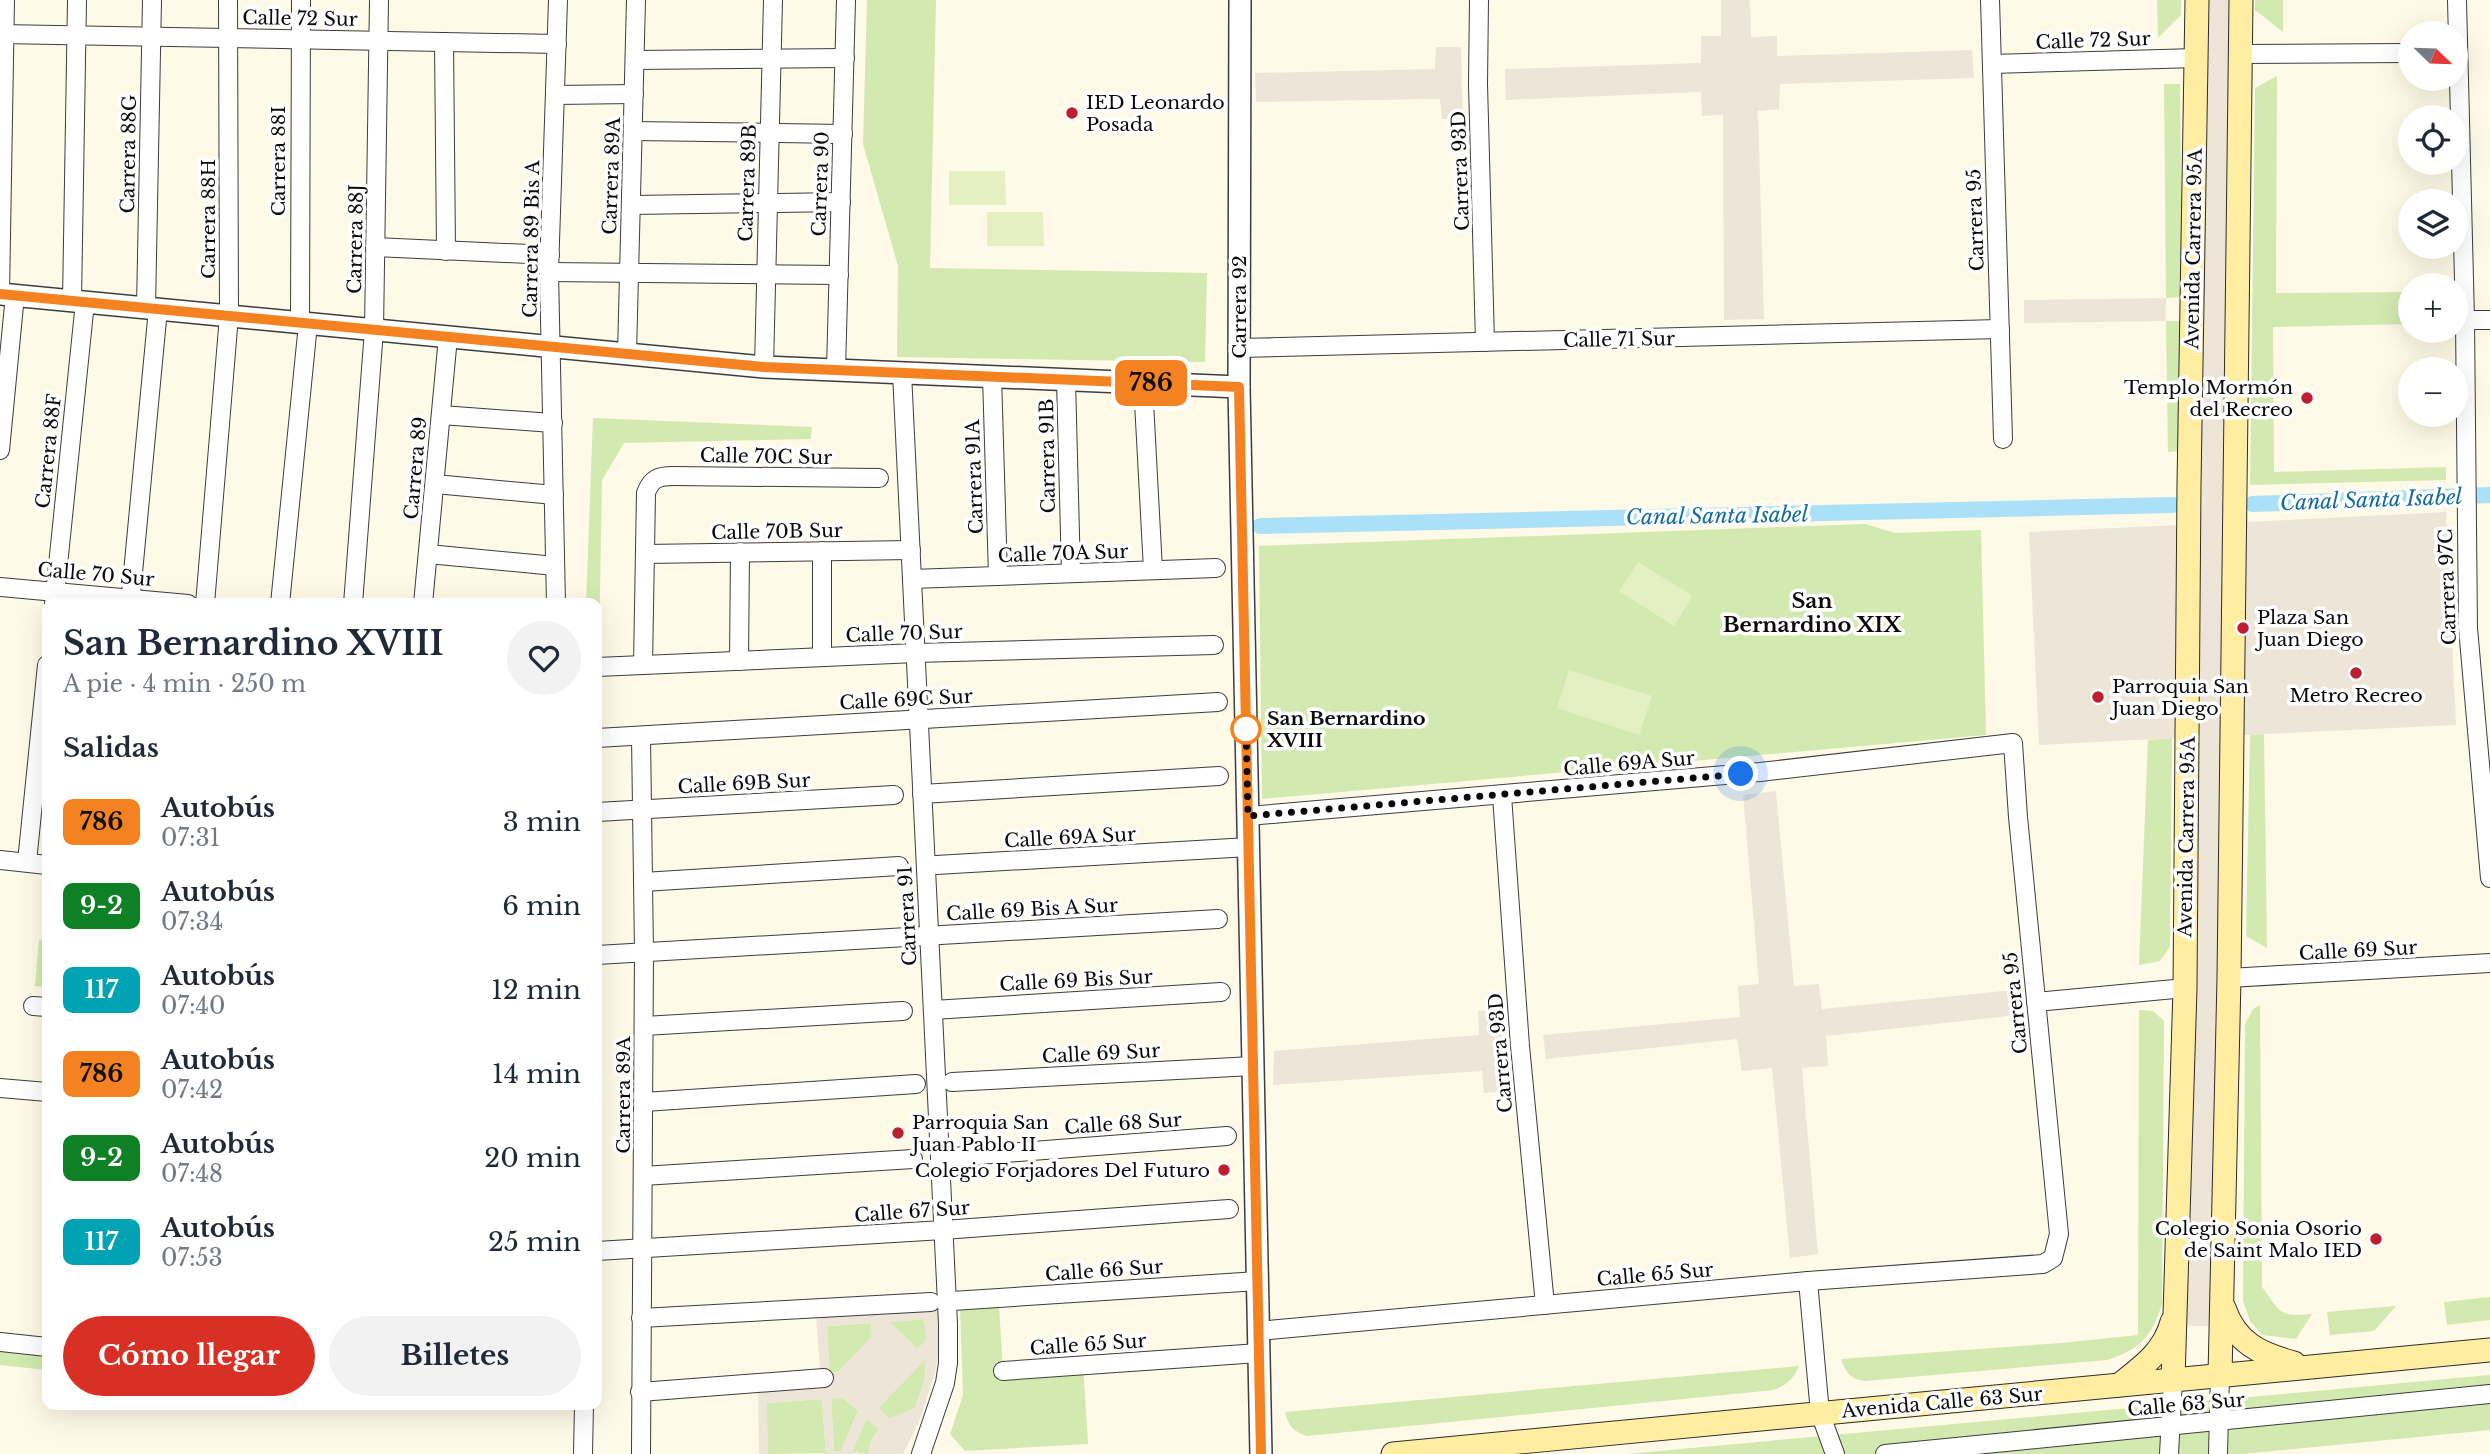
<!DOCTYPE html>
<html lang="es">
<head>
<meta charset="utf-8">
<style>
	:root { --surface:#fff; --page:#f2f2f3; --text:#1f2937; --muted:#747a83; --accent:#d93025 }
	body { margin:0; font-family:"Libre Baskerville",serif; background:var(--page); color:var(--text); height:100vh; display:flex; flex-direction:column; font-size:26px; white-space:nowrap }
	* { box-sizing:border-box; margin:0 }
	p { font-size:23px; color:var(--muted) }
	.icon { flex:none; width:38px; height:38px; fill:none; stroke:currentColor; stroke-width:2; stroke-linecap:round; stroke-linejoin:round }
	.map { position:relative; flex:1; overflow:hidden }
	.side { position:absolute; left:42px; top:598px; width:560px; height:812px; display:flex; flex-direction:column; background:var(--surface); border-radius:14px; box-shadow:0 7px 28px #0002 }
	.side>* { flex:none }
	.badge { padding:0 14px; border-radius:10px; font-size:24px; line-height:46px }
	.needle { width:46px; rotate:113deg }
	.controls { position:absolute; left:2398px; top:21px; display:grid; gap:14px }
	.controls a { display:grid; place-items:center; width:70px; height:70px; border-radius:50%; background:var(--surface); box-shadow:0 7px 28px #0002; font-size:35px }
	.you { position:absolute; width:35px; height:35px; margin:-18px; border:5px solid #fff; border-radius:50%; background:#1a73e8; box-shadow:0 0 0 10px #1a73e833 }
	.map>.badge { position:absolute; translate:-50% -50%; box-shadow:0 0 0 4px #fff }
	h2 { padding:0 21px; font-size:26px; line-height:63px }
	.round { display:grid; place-items:center; flex:none; width:74px; height:74px; border-radius:37px; background:var(--page) }
	.headline { display:flex; align-items:center; justify-content:space-between; height:119px; padding:0 21px }
	h1 { font-size:33px; font-weight:800; line-height:52px }
	.primary-button { display:flex; gap:14px; margin-top:auto; padding:14px 21px }
	.primary-button a { flex:1; height:80px; border-radius:42px; background:var(--accent); color:#fff; font-size:28px; font-weight:800; line-height:80px; text-align:center }
	.primary-button a+a { background:var(--page); color:var(--text) }
	ul { padding:0; list-style:none }
	li { display:flex; align-items:center; gap:21px; height:84px; padding:0 21px }
	li div { flex:1 }
	li b { display:block; font-size:26px }
	li em { font-style:normal }
	li .badge { min-width:77px; font-weight:700; text-align:center }
	.map>svg:first-child { display:block }
	.green { fill:#d2eab0 }
	.pitch { fill:#e4f0c2 }
	.plaza { fill:#ede6d8; fill-rule:evenodd }
	.lines { fill:none; stroke-linecap:round; stroke-linejoin:round }
	.canal { stroke:#aae0f8; stroke-width:16 }
	.minor-casing { stroke:#3d3d3d; stroke-width:20 }
	.tertiary-casing { stroke:#3d3d3d; stroke-width:24 }
	.secondary-casing { stroke:#2c2c2c; stroke-width:25 }
	.minor { stroke:#fff; stroke-width:18 }
	.tertiary { stroke:#fff; stroke-width:21 }
	.secondary { stroke:#ffeea2; stroke-width:23 }
	.line-casing { stroke:#fff; stroke-width:16 }
	.line { stroke:#f58220; stroke-width:10 }
	.walk { stroke:#0a0a0a; stroke-width:7; stroke-dasharray:0 12.6 }
	.poi-dot { fill:#bd1f31; stroke:#fff; stroke-width:2.5 }
	.stop-dot { fill:#fff; stroke:#f58220; stroke-width:3.5 }
	.labels { text-anchor:middle; stroke-width:7; stroke-linejoin:round; paint-order:stroke }
	.street-label { font-size:19px; fill:#0a0a0a; stroke:#fff }
	.poi-label { font-size:19px; fill:#0a0a0a; stroke:#fff; text-anchor:start }
	.stop-label { font-size:19px; font-weight:bold; fill:#0a0a0a; stroke:#fff; text-anchor:start }
	.water-label { font-size:21px; font-style:italic; fill:#116a9e; stroke:#fff }
	.neighbourhood-label { font-size:21px; font-weight:bold; fill:#0a0a0a; stroke:#fff }
</style>
</head>
<body>
<div class="map">
<svg width="2490" height="1454" viewBox="0 0 2490 1454">
	<rect width="100%" height="100%" fill="#fff9e7"/>
	<!-- green -->
	<g class="green">
		<path d="M 867,0 L 936,0 L 930,268 L 1207,273 L 1205,362 L 897,357 L 898,266 L 863,144 Z"/>
		<path d="M 2157,0 L 2181,0 L 2181,15 L 2158,38 Z"/>
		<path d="M 2255,0 L 2283,0 L 2283,32 L 2255,10 Z"/>
		<path d="M 2277,76 L 2276,293 L 2410,292 L 2410,324 L 2273,327 L 2274,472 L 2446,467 L 2446,480 L 2250,485 L 2255,88 Z"/>
		<path d="M 2164,84 L 2180,84 L 2182,297 L 2166,298 Z"/>
		<path d="M 2166,321 L 2180,321 L 2181,451 L 2168,452 Z"/>
		<path d="M 593,418 L 812,427 L 811,439 L 624,443 L 602,480 L 599,650 L 597,651 L 597,604 L 586,604 Z"/>
		<path d="M 1865,524 L 1895,533 L 1981,530 L 1986,735 L 1262,799 L 1259,546 Z"/>
		<path d="M 2264,734 L 2267,948 L 2246,936 L 2250,735 Z"/>
		<path d="M 2172,738 L 2170,947 L 2160,961 L 2139,965 L 2148,740 Z"/>
		<path d="M 39,940 L 47,941 L 47,987 L 35,986 Z"/>
		<path d="M 2260,1005 L 2262,1287 C 2281,1313 2279,1317 2312,1314 L 2296,1339 L 2262,1335 L 2250,1321 L 2243,1301 L 2245,1024 L 2253,1009 Z"/>
		<path d="M 2139,1010 L 2153,1011 L 2164,1021 L 2162,1304 C 2151,1337 2141,1349 2107,1360 L 1865,1381 C 1850,1379 1846,1373 1841,1359 L 2061,1343 L 2138,1335 Z"/>
		<path d="M 2490,1297 L 2490,1320 L 2447,1325 L 2444,1302 Z"/>
		<path d="M 999,1305 L 1003,1371 L 1083,1365 L 1088,1444 L 965,1451 L 950,1434 L 963,1395 L 960,1307 Z"/>
		<path d="M 2396,1306 L 2374,1331 L 2330,1335 L 2327,1312 Z"/>
		<path d="M 924,1319 L 927,1339 L 918,1349 L 889,1322 Z"/>
		<path d="M 871,1323 L 872,1337 L 838,1372 L 829,1373 L 827,1326 Z"/>
		<path d="M 890,1338 L 901,1350 L 889,1363 L 877,1351 Z"/>
		<path d="M 0,1350 L 47,1355 L 47,1370 L 0,1365 Z"/>
		<path d="M 926,1358 L 925,1378 L 915,1409 L 889,1419 L 878,1408 Z"/>
		<path d="M 1799,1366 C 1793,1379 1788,1384 1774,1390 L 1307,1436 C 1293,1431 1289,1427 1285,1412 Z"/>
		<path d="M 2490,1375 L 2490,1430 L 2241,1454 L 1626,1454 Z"/>
		<path d="M 831,1398 L 843,1398 L 858,1411 L 841,1451 L 834,1451 Z"/>
		<path d="M 822,1399 L 826,1453 L 768,1454 L 766,1403 Z"/>
		<path d="M 866,1418 L 879,1429 L 872,1439 L 868,1454 L 852,1452 Z"/>
	</g>
	<!-- pitch -->
	<g class="pitch">
		<path d="M 949,171 L 1005,171 L 1006,205 L 949,205 Z"/>
		<path d="M 987,212 L 1043,212 L 1044,246 L 987,246 Z"/>
		<path d="M 1638,562 L 1693,596 L 1674,626 L 1619,591 Z"/>
		<path d="M 1569,670 L 1652,696 L 1639,735 L 1557,708 Z"/>
	</g>
	<!-- plaza -->
	<g class="plaza">
		<path d="M 1721,0 L 1750,0 L 1751,37 L 1777,36 L 1777,56 L 1972,50 L 1974,78 L 1780,84 L 1779,109 L 1758,111 L 1764,319 L 1724,320 L 1723,115 L 1702,116 L 1701,92 L 1506,100 L 1505,69 L 1701,63 L 1701,36 L 1721,36 Z"/>
		<path d="M 2203,0 L 2234,0 L 2227,515 L 2247,514 L 2248,522 L 2446,512 L 2456,725 L 2224,736 L 2214,1326 L 2184,1326 L 2194,737 L 2039,745 L 2029,532 L 2178,525 Z"/>
		<path d="M 1436,47 L 1461,47 L 1463,119 L 1442,119 L 1440,99 L 1256,102 L 1255,73 L 1435,69 Z"/>
		<path d="M 2166,298 L 2166,321 L 2024,323 L 2024,300 Z"/>
		<path d="M 1776,791 L 1794,986 L 1819,984 L 1822,1009 L 2014,990 L 2017,1015 L 1826,1036 L 1828,1066 L 1802,1068 L 1818,1254 L 1790,1258 L 1772,1068 L 1742,1071 L 1737,1039 L 1546,1059 L 1543,1035 L 1740,1017 L 1738,986 L 1759,984 L 1743,795 Z"/>
		<path d="M 1504,1009 L 1511,1091 L 1484,1093 L 1482,1071 L 1273,1085 L 1274,1051 L 1479,1035 L 1478,1011 Z"/>
		<path d="M 938,1306 L 938,1356 L 935,1373 L 919,1422 L 903,1454 L 868,1454 L 872,1439 L 879,1429 L 867,1419 L 852,1452 L 859,1454 L 823,1454 L 826,1453 L 822,1399 L 767,1403 L 768,1454 L 759,1454 L 758,1392 L 821,1385 L 816,1314 ZM 924,1319 L 927,1339 L 918,1349 L 890,1322 ZM 871,1323 L 872,1337 L 838,1372 L 830,1373 L 827,1326 ZM 926,1359 L 925,1378 L 915,1408 L 889,1418 L 878,1408 ZM 843,1398 L 858,1411 L 841,1451 L 834,1451 L 831,1399 Z"/>
	</g>
	<g class="lines">
		<!-- canal -->
		<g class="canal">
			<path d="M 2252,504 L 2490,495"/>
			<path d="M 1260,526 L 2173,505"/>
		</g>
		<defs>
			<g id="minor">
				<path d="M 1479,0 L 1478,84 L 1485,342"/>
				<path d="M 1990,0 L 2003,439"/>
				<path d="M 2457,0 L 2465,320 L 2468,628 L 2490,878"/>
				<path d="M 0,34 L 557,44"/>
				<path d="M 444,42 L 446,251"/>
				<path d="M 2240,54 L 2410,53"/>
				<path d="M 635,60 L 845,58"/>
				<path d="M 1992,64 L 2196,58"/>
				<path d="M 555,95 L 634,94"/>
				<path d="M 633,131 L 843,134"/>
				<path d="M 631,205 L 841,202"/>
				<path d="M 375,247 L 550,255"/>
				<path d="M 549,272 L 839,275"/>
				<path d="M 0,294 L 5,0"/>
				<path d="M 72,301 L 77,0"/>
				<path d="M 146,308 L 152,0"/>
				<path d="M 2465,320 L 2490,320"/>
				<path d="M 300,323 L 301,0"/>
				<path d="M 1239,348 L 2000,329"/>
				<path d="M 627,354 L 636,0"/>
				<path d="M 764,367 L 773,0"/>
				<path d="M 836,370 L 846,0"/>
				<path d="M 902,373 L 948,1324 L 948,1363 L 945,1383 L 921,1454"/>
				<path d="M 992,376 L 998,576"/>
				<path d="M 1066,380 L 1071,573"/>
				<path d="M 1143,383 L 1153,570"/>
				<path d="M 441,415 L 553,423"/>
				<path d="M 0,450 L 15,295"/>
				<path d="M 435,484 L 554,495"/>
				<path d="M 822,551 L 822,657"/>
				<path d="M 428,554 L 555,566"/>
				<path d="M 645,554 L 911,550"/>
				<path d="M 912,579 L 1216,568"/>
				<path d="M 0,587 L 188,604"/>
				<path d="M 54,604 L 85,302"/>
				<path d="M 130,604 L 158,309"/>
				<path d="M 205,604 L 229,316 L 228,0"/>
				<path d="M 280,604 L 308,324"/>
				<path d="M 353,604 L 374,330 L 379,0"/>
				<path d="M 423,604 L 448,337"/>
				<path d="M 556,604 L 549,272 L 558,0"/>
				<path d="M 739,661 L 740,552"/>
				<path d="M 643,665 L 646,493 C 651,479 658,476 673,476 L 879,478"/>
				<path d="M 597,667 L 916,653 L 1214,645"/>
				<path d="M 597,738 L 1218,702"/>
				<path d="M 922,794 L 1219,776"/>
				<path d="M 1502,796 L 1520,1046 L 1545,1305"/>
				<path d="M 597,812 L 894,795"/>
				<path d="M 1248,816 L 1760,772 L 2013,743 L 2018,817 L 2059,1234 L 2053,1258 L 2043,1264 L 1808,1281 L 1258,1331"/>
				<path d="M 0,860 L 47,865"/>
				<path d="M 27,862 L 47,665"/>
				<path d="M 936,865 L 1249,847"/>
				<path d="M 643,882 L 899,866"/>
				<path d="M 597,955 L 1218,919"/>
				<path d="M 2229,978 L 2490,963"/>
				<path d="M 2036,1002 L 2185,988"/>
				<path d="M 33,1006 L 47,1007"/>
				<path d="M 933,1010 L 1221,992"/>
				<path d="M 644,1026 L 903,1011"/>
				<path d="M 952,1082 L 1253,1066"/>
				<path d="M 0,1088 L 47,1092"/>
				<path d="M 644,1102 L 916,1084"/>
				<path d="M 940,1158 L 1227,1136"/>
				<path d="M 643,1176 L 913,1159"/>
				<path d="M 597,1251 L 943,1230 L 1229,1209"/>
				<path d="M 1808,1281 L 1820,1413 L 1835,1454"/>
				<path d="M 952,1301 L 1258,1281"/>
				<path d="M 641,1318 L 931,1302"/>
				<path d="M 0,1342 L 47,1347"/>
				<path d="M 1003,1371 L 1259,1353"/>
				<path d="M 640,1392 L 824,1378"/>
				<path d="M 583,1454 L 584,1405"/>
				<path d="M 641,1454 L 644,952 L 641,736"/>
				<path d="M 1885,1454 L 2490,1394"/>
				<path d="M 2169,1454 L 2173,1380"/>
				<path d="M 2218,1454 L 2220,1375"/>
			</g>
			<g id="tertiary">
				<path d="M 1240,0 L 1239,387 L 1261,1454"/>
				<path d="M 0,294 L 764,367 L 1239,387"/>
			</g>
			<g id="secondary">
				<path d="M 2224,1308 C 2236,1343 2260,1354 2294,1363"/>
				<path d="M 2220,1375 L 2229,978 L 2241,0"/>
				<path d="M 2173,1380 L 2185,988 L 2189,485 L 2197,0"/>
				<path d="M 2119,1385 C 2142,1367 2164,1352 2172,1322"/>
				<path d="M 1393,1454 L 2490,1350"/>
			</g>
		</defs>
		<!-- minor casing -->
		<use href="#minor" class="minor-casing"/>
		<!-- tertiary casing -->
		<use href="#tertiary" class="tertiary-casing"/>
		<!-- secondary casing -->
		<use href="#secondary" class="secondary-casing"/>
		<!-- minor -->
		<use href="#minor" class="minor"/>
		<!-- tertiary -->
		<use href="#tertiary" class="tertiary"/>
		<!-- secondary -->
		<use href="#secondary" class="secondary"/>
	</g>
	<g class="lines">
		<defs>
			<path id="line" d="M 0,294 L 764,367 L 1239,387 L 1261,1454"/>
		</defs>
		<!-- line casing -->
		<use href="#line" class="line-casing"/>
		<!-- line -->
		<use href="#line" class="line"/>
		<!-- walk -->
		<path class="walk" d="M 1246,729 L 1246,725 L 1248,816 L 1741,774"/>
	</g>
	<!-- markers -->
	<g class="poi-dot">
		<circle cx="1072" cy="113" r="7"/>
		<circle cx="2307" cy="398" r="7"/>
		<circle cx="2243" cy="628" r="7"/>
		<circle cx="2356" cy="673" r="7"/>
		<circle cx="2098" cy="697" r="7"/>
		<circle cx="898" cy="1133" r="7"/>
		<circle cx="1224" cy="1170" r="7"/>
		<circle cx="2376" cy="1239" r="7"/>
	</g>
	<circle class="stop-dot" cx="1246" cy="729" r="14"/>
	<g class="labels">
		<!-- street labels -->
		<g class="street-label">
			<text transform="translate(300 18) rotate(1)" y="7">Calle 72 Sur</text>
			<text transform="translate(2093 40) rotate(-2)" y="7">Calle 72 Sur</text>
			<text transform="translate(128 154) rotate(-89)" y="7">Carrera 88G</text>
			<text transform="translate(278 161) rotate(-90)" y="7">Carrera 88I</text>
			<text transform="translate(1460 171) rotate(-92)" y="7">Carrera 93D</text>
			<text transform="translate(611 176) rotate(-88)" y="7">Carrera 89A</text>
			<text transform="translate(747 183) rotate(-88)" y="7">Carrera 89B</text>
			<text transform="translate(820 184) rotate(-88)" y="7">Carrera 90</text>
			<text transform="translate(208 219) rotate(-90)" y="7">Carrera 88H</text>
			<text transform="translate(1975 220) rotate(-92)" y="7">Carrera 95</text>
			<text transform="translate(355 239) rotate(-89)" y="7">Carrera 88J</text>
			<text transform="translate(531 239) rotate(-89)" y="7">Carrera 89 Bis A</text>
			<text transform="translate(2193 249) rotate(-89)" y="7">Avenida Carrera 95A</text>
			<text transform="translate(1239 307) rotate(-90)" y="7">Carrera 92</text>
			<text transform="translate(1619 339) rotate(-1)" y="7">Calle 71 Sur</text>
			<text transform="translate(48 451) rotate(-84)" y="7">Carrera 88F</text>
			<text transform="translate(766 456) rotate(1)" y="7">Calle 70C Sur</text>
			<text transform="translate(1047 456) rotate(-91)" y="7">Carrera 91B</text>
			<text transform="translate(415 468) rotate(-85)" y="7">Carrera 89</text>
			<text transform="translate(974 477) rotate(-92)" y="7">Carrera 91A</text>
			<text transform="translate(777 531) rotate(-1)" y="7">Calle 70B Sur</text>
			<text transform="translate(1063 553) rotate(-2)" y="7">Calle 70A Sur</text>
			<text transform="translate(96 574) rotate(5)" y="7">Calle 70 Sur</text>
			<text transform="translate(2447 587) rotate(-92)" y="7">Carrera 97C</text>
			<text transform="translate(904 633) rotate(-2)" y="7">Calle 70 Sur</text>
			<text transform="translate(906 699) rotate(-3)" y="7">Calle 69C Sur</text>
			<text transform="translate(1629 763) rotate(-5)" y="7">Calle 69A Sur</text>
			<text transform="translate(744 783) rotate(-3)" y="7">Calle 69B Sur</text>
			<text transform="translate(1070 837) rotate(-3)" y="7">Calle 69A Sur</text>
			<text transform="translate(2186 837) rotate(-89)" y="7">Avenida Carrera 95A</text>
			<text transform="translate(1032 909) rotate(-3)" y="7">Calle 69 Bis A Sur</text>
			<text transform="translate(907 916) rotate(-93)" y="7">Carrera 91</text>
			<text transform="translate(2358 950) rotate(-3)" y="7">Calle 69 Sur</text>
			<text transform="translate(1076 980) rotate(-3)" y="7">Calle 69 Bis Sur</text>
			<text transform="translate(2015 1003) rotate(-96)" y="7">Carrera 95</text>
			<text transform="translate(1101 1053) rotate(-3)" y="7">Calle 69 Sur</text>
			<text transform="translate(1500 1053) rotate(-95)" y="7">Carrera 93D</text>
			<text transform="translate(623 1095) rotate(-90)" y="7">Carrera 89A</text>
			<text transform="translate(1123 1123) rotate(-4)" y="7">Calle 68 Sur</text>
			<text transform="translate(912 1211) rotate(-4)" y="7">Calle 67 Sur</text>
			<text transform="translate(1104 1270) rotate(-4)" y="7">Calle 66 Sur</text>
			<text transform="translate(1655 1274) rotate(-5)" y="7">Calle 65 Sur</text>
			<text transform="translate(1088 1344) rotate(-4)" y="7">Calle 65 Sur</text>
			<text transform="translate(1942 1402) rotate(-5)" y="7">Avenida Calle 63 Sur</text>
			<text transform="translate(2186 1404) rotate(-5)" y="7">Calle 63 Sur</text>
		</g>
		<!-- poi labels -->
		<g class="poi-label">
			<text x="1086" y="109">IED Leonardo<tspan x="1086" dy="22">Posada</tspan></text>
			<text x="2293" y="394" text-anchor="end">Templo Mormón<tspan x="2293" dy="22">del Recreo</tspan></text>
			<text x="2257" y="624">Plaza San<tspan x="2257" dy="22">Juan Diego</tspan></text>
			<text x="2112" y="693">Parroquia San<tspan x="2112" dy="22">Juan Diego</tspan></text>
			<text x="2356" y="702" text-anchor="middle">Metro Recreo</text>
			<text x="912" y="1129">Parroquia San<tspan x="912" dy="22">Juan Pablo II</tspan></text>
			<text x="1210" y="1177" text-anchor="end">Colegio Forjadores Del Futuro</text>
			<text x="2362" y="1235" text-anchor="end">Colegio Sonia Osorio<tspan x="2362" dy="22">de Saint Malo IED</tspan></text>
		</g>
		<!-- stop labels -->
		<g class="stop-label">
			<text x="1267" y="725">San Bernardino<tspan x="1267" dy="22">XVIII</tspan></text>
		</g>
		<!-- water labels -->
		<g class="water-label">
			<text transform="translate(2371 500) rotate(-2)" y="7">Canal Santa Isabel</text>
			<text transform="translate(1717 516) rotate(-1)" y="7">Canal Santa Isabel</text>
		</g>
		<!-- neighbourhood labels -->
		<g class="neighbourhood-label">
			<text x="1812" y="608">San<tspan x="1812" dy="24">Bernardino XIX</tspan></text>
		</g>
	</g>
</svg>
<div class="controls">
<a><svg class="needle" viewBox="-14 -14 28 28"><path d="M0-13l5 13h-10z" fill="#e53935"/><path d="M0 13l5-13h-10z" fill="#747a83"/></svg></a>
<a><svg class="icon" aria-label="locate" viewBox="0 0 24 24"><circle cx="12" cy="12" r="6"/><path d="M12 2v4M12 18v4M2 12h4M18 12h4"/></svg></a>
<a><svg class="icon" aria-label="layers" viewBox="0 0 24 24"><path d="M12 4l9 5-9 5-9-5zM3 14l9 5 9-5"/></svg></a>
<a>+</a>
<a>−</a>
</div>
<div class="you" style="left:1741px;top:774px"></div>
<b class="badge" style="left:1151px;top:383px;background:#f58220;color:#111">786</b>
<section class="side">
<div class="headline"><div><h1>San Bernardino XVIII</h1><p>A pie · 4 min · 250 m</p></div><a class="round"><svg class="icon" aria-label="heart" viewBox="0 0 24 24"><path d="M12 20l-8-8c-3-5 5-10 8-4 3-6 11-1 8 4z"/></svg></a></div>
<h2>Salidas</h2>
<ul>
<li><span class="badge" style="background:#f58220;color:#111">786</span><div><b>Autobús</b><p>07:31</p></div><em>3 min</em></li>
<li><span class="badge" style="background:#0f8026;color:#fff">9-2</span><div><b>Autobús</b><p>07:34</p></div><em>6 min</em></li>
<li><span class="badge" style="background:#00a3b4;color:#fff">117</span><div><b>Autobús</b><p>07:40</p></div><em>12 min</em></li>
<li><span class="badge" style="background:#f58220;color:#111">786</span><div><b>Autobús</b><p>07:42</p></div><em>14 min</em></li>
<li><span class="badge" style="background:#0f8026;color:#fff">9-2</span><div><b>Autobús</b><p>07:48</p></div><em>20 min</em></li>
<li><span class="badge" style="background:#00a3b4;color:#fff">117</span><div><b>Autobús</b><p>07:53</p></div><em>25 min</em></li>
</ul>
<div class="primary-button"><a>Cómo llegar</a><a>Billetes</a></div>
</section>
</div>
</body>
</html>
